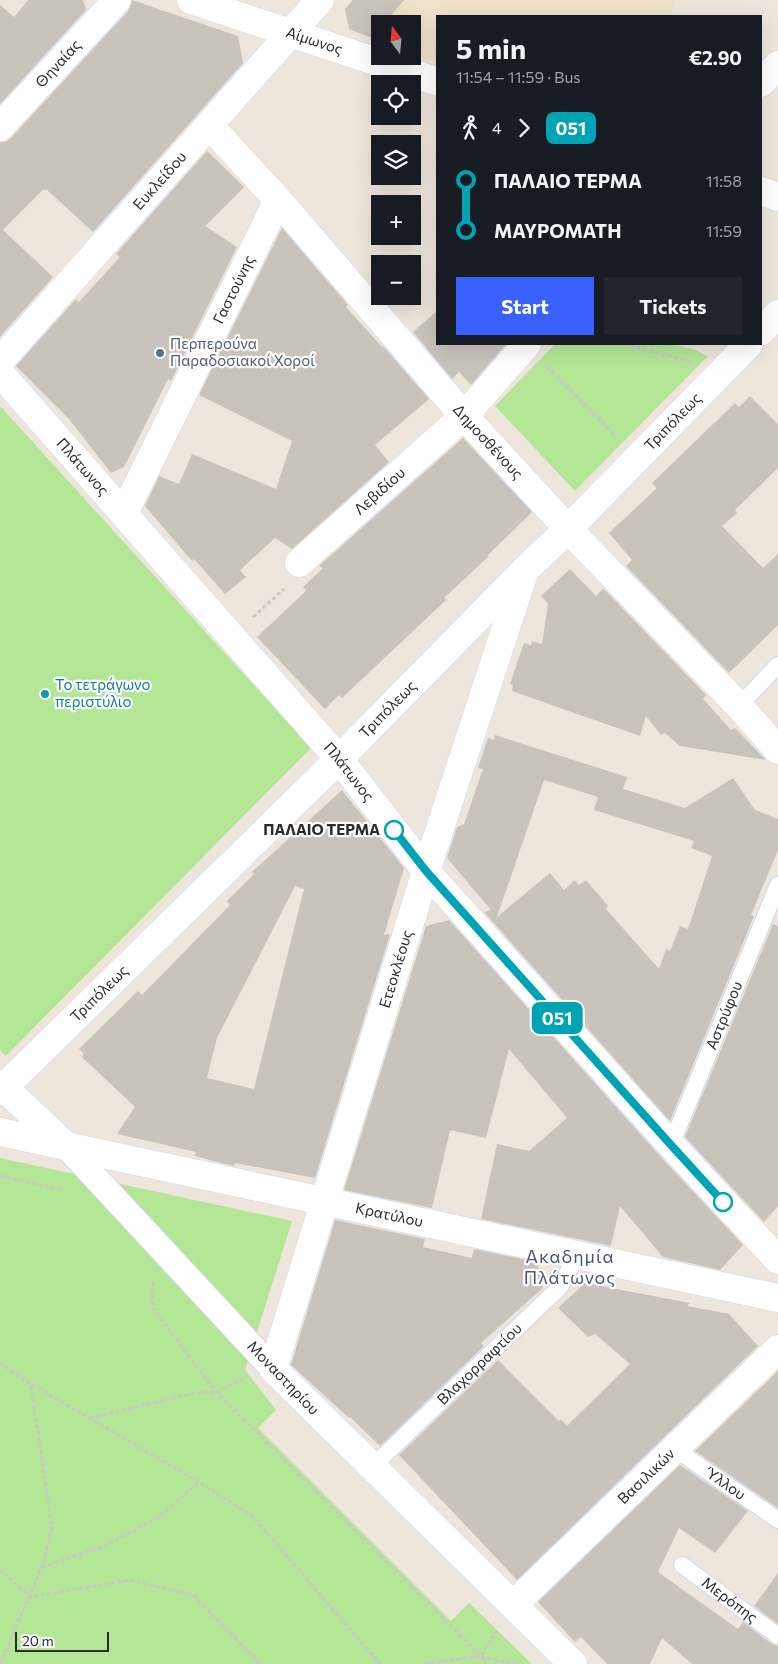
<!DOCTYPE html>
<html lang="en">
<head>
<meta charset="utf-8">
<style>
	:root { --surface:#171b24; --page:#20242c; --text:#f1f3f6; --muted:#9ea1a6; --accent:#3861ff }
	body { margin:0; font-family:Commissioner,sans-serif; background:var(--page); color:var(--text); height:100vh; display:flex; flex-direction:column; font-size:19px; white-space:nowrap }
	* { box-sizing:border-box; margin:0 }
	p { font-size:16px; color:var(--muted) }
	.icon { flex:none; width:28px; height:28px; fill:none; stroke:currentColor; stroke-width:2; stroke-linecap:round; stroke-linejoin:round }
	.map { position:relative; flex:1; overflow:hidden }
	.details { position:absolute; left:436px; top:15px; width:326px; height:330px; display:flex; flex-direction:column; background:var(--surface); border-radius:0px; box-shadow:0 5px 20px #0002 }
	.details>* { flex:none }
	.badge { padding:0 10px; border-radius:8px; font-size:18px; line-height:32px }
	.needle { width:32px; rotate:344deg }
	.fabs { position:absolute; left:371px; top:15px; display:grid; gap:10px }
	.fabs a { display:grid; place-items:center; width:50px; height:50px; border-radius:0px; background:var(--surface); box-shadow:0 5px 20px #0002; font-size:25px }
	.scale { position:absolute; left:15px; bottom:12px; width:94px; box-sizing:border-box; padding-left:5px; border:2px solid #2b2b2b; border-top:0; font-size:14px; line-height:18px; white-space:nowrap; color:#2b2b2b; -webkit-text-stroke:4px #fff; paint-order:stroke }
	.map>.badge { position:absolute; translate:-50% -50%; box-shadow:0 0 0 2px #fff }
	.legs { display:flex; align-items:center; gap:8px; height:55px; padding:0 20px; font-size:16px }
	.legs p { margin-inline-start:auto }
	.headline { display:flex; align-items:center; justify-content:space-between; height:85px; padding:0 20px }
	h1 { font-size:28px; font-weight:700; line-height:38px }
	.primary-button { display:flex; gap:10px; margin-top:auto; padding:10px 20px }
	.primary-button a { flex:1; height:58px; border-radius:0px; background:var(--accent); color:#fff; font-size:20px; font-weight:700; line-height:58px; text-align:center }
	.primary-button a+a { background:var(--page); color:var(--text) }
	ul { padding:0 20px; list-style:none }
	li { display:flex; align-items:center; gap:18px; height:50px; font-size:19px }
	li i { display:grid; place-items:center; width:8px; height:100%; margin:0 6px; background:currentColor }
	li i::after { content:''; width:12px; height:12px; margin:-6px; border:4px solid; border-radius:50%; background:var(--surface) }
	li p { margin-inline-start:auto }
	li:first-child i { background:linear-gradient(#0000 50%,currentColor 0) }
	li:last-child i { background:linear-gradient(currentColor 50%,#0000 0) }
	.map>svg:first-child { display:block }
	.education { fill:#f0e3cb }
	.green { fill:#b3e796 }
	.building { fill:#c9c3bc; fill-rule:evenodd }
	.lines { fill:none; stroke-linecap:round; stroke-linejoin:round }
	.service-casing { stroke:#d2d6e5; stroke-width:18 }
	.pedestrian-casing { stroke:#d2d6e5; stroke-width:27 }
	.minor-casing { stroke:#d2d6e5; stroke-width:29 }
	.tertiary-casing { stroke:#d2d6e5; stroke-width:29 }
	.path { stroke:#c8c8c8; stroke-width:3; stroke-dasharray:4 2.5; stroke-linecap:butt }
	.service { stroke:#fff; stroke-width:16 }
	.pedestrian { stroke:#fff; stroke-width:25 }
	.minor { stroke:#fff; stroke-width:28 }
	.tertiary { stroke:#fff; stroke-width:28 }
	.line-1-casing { stroke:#fff; stroke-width:11 }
	.line-1 { stroke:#00a3b4; stroke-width:8 }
	.service-dot { fill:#5c6f8a; stroke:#fff; stroke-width:2 }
	.culture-dot { fill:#0f9aa8; stroke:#fff; stroke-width:2 }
	.stop-1-dot { fill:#fff; stroke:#00a3b4; stroke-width:2.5 }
	.labels { text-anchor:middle; stroke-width:4.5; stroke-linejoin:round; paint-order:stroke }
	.street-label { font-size:15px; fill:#2b2b2b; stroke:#fff }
	.service-label { font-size:15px; fill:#4e5e75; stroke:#fff; text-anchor:start }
	.culture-label { font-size:15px; fill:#0d838f; stroke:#fff; text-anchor:start }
	.stop-label { font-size:15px; font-weight:bold; fill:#2b2b2b; stroke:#fff; text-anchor:end }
	.quarter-label { font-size:18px; letter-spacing:1px; fill:#49537e; stroke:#fff }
</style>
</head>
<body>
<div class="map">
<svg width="778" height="1664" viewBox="0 0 778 1664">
	<rect width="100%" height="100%" fill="#eee6dc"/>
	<!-- education -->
	<path class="education" d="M 353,0 L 675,0 L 671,16 L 438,16 L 437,63 L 413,53 L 412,24 L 380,24 L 380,41 L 354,31 L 354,26 L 349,27 L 345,10 L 349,9 L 348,5 Z"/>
	<!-- green -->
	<g class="green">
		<path d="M 555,344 L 672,344 L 695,350 L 708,356 L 575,491 L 495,406 Z"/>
		<path d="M 0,406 L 311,748 L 6,1056 L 0,1050 Z"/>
		<path d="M 0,1158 L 292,1221 L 245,1370 L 276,1410 L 258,1428 L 451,1621 L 469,1603 L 532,1664 L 0,1664 Z"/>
	</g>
	<!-- building -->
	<g class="building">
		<path d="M 28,0 L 83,0 L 86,10 L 0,104 L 0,5 L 14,17 Z"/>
		<path d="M 132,0 L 238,36 L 243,63 L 93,232 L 46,189 L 45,191 L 44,189 L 3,230 L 53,277 L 0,337 L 0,142 L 5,142 L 11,138 L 128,11 Z"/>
		<path d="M 353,0 L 404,0 L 384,24 L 380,24 L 380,41 L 349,29 L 345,9 Z"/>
		<path d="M 207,151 L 244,187 L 205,226 L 237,247 L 171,381 L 168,379 L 124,467 L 111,473 L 69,419 L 16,366 L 76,299 L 79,302 L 120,257 L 116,254 Z"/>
		<path d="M 282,228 L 348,305 L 346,307 L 382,347 L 383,346 L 429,399 L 375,445 L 389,462 L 292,549 L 275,538 L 240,570 L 246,577 L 225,594 L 194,559 L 192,561 L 145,506 L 159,476 L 179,484 L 192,454 L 276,489 L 292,441 L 199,395 Z"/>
		<path d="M 438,310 L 438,344 L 506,344 L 471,385 L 459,372 L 452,379 L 413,332 Z"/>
		<path d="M 750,396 L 778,424 L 778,468 L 735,510 L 737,513 L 722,526 L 763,568 L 778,554 L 778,625 L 729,673 L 626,566 L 632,560 L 609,533 L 657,488 L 652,483 L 735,403 L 739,407 Z"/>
		<path d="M 463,438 L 532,512 L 488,555 L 489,556 L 444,598 L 446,600 L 342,698 L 339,695 L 325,709 L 257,637 L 306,591 L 303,587 L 323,568 L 319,566 Z"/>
		<path d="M 570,569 L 596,596 L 603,588 L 706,695 L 703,699 L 731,730 L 735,728 L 766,760 L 680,746 L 665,733 L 661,735 L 646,716 L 640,736 L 512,691 L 513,685 L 510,684 L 524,643 L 531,645 L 532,641 L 542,644 L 548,604 L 541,596 Z"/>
		<path d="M 495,735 L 627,777 L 623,789 L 685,808 L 733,778 L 755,810 L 778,819 L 778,850 L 751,915 L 754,916 L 670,1121 L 484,912 L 491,910 L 447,858 L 457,827 L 464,824 L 483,769 L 478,768 L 488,738 L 494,740 ZM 544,780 L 598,797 L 594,810 L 694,841 L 691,848 L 712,856 L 688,929 L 680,926 L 670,951 L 666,949 L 659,969 L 606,909 L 608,906 L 586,880 L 579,885 L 575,880 L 564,890 L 550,873 L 497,917 Z"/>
		<path d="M 342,790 L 404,868 L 384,935 L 390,934 L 315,1178 L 235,1163 L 234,1166 L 217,1162 L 195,1156 L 196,1152 L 117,1134 L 135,1107 L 82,1057 L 84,1054 L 79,1049 L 138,991 L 142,995 L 230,905 L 227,901 L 254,874 L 252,872 ZM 295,886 L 304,889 L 254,1089 L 207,1078 L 217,1038 Z"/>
		<path d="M 449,920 L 659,1155 L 743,1245 L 720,1270 L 663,1257 L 620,1206 L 611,1246 L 481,1219 L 497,1144 L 529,1151 L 567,1118 L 509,1049 L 486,1138 L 450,1130 L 432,1208 L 344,1190 L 426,926 Z"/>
		<path d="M 773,924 L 778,926 L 778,1206 L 764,1222 L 685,1137 Z"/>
		<path d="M 335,1220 L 425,1239 L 423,1247 L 472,1258 L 474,1249 L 537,1262 L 543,1288 L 481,1343 L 484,1346 L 380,1446 L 350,1417 L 349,1418 L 291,1365 Z"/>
		<path d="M 585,1283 L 690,1303 L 687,1306 L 729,1314 L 758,1346 L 517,1580 L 399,1455 L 498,1360 L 559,1421 L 561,1419 L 567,1426 L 630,1364 L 595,1334 L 588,1337 L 558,1308 Z"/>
		<path d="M 778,1371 L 778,1508 L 695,1451 Z"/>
		<path d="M 680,1465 L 748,1511 L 715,1553 L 679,1528 L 658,1572 L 738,1629 L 743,1622 L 772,1644 L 778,1646 L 778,1664 L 692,1664 L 662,1638 L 650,1664 L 607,1664 L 581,1637 L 575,1642 L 538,1602 Z"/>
		<path d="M 778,1573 L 778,1624 L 754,1606 Z"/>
	</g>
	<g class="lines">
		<defs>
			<g id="service">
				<path d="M 739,706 L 778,665"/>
				<path id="s1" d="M 671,1145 L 778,885"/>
				<path id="s2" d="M 675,1449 L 778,1520"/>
				<path id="s3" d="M 372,1467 L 560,1287 L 577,1255"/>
				<path id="s4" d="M 682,1565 L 778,1636"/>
			</g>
			<path id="pedestrian" d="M 66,1146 L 273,1369"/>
			<g id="minor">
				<path id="s5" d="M 191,0 L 438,82"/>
				<path d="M 761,83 L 778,65"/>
				<path id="s6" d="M 209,125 L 278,200 L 464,416 L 568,529 L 739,706 L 778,750"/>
				<path id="s7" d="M 0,127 L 117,0"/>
				<path d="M 761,191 L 778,197"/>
				<path d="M 761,331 L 778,314"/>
				<path id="s8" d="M 0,361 L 320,0"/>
				<path id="s9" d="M 124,513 L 278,200"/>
				<path id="s10" d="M 299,563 L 464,416 L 527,344"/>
				<path d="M 525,570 L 426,871 L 273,1369 L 573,1664"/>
				<path d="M 0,1084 L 66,1146"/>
				<path id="s11" d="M 0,1091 L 339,759 L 525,570 L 568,529 L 749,344"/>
				<path id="s12" d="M 0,1132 L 778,1298"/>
				<path id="s13" d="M 514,1604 L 778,1349"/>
			</g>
			<g id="tertiary">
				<path id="s14" d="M 0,373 L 339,759 L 426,871 L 671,1145 L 778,1260"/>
			</g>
		</defs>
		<!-- service casing -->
		<use href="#service" class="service-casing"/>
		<!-- pedestrian casing -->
		<use href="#pedestrian" class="pedestrian-casing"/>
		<!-- minor casing -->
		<use href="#minor" class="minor-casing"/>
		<!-- tertiary casing -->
		<use href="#tertiary" class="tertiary-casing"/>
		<!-- path -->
		<g class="path">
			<path d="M 624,344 L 691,362"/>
			<path d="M 547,367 L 617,437"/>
			<path d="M 253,617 L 284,589"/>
			<path d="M 0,1176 L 65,1190"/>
			<path d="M 153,1282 L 152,1307 L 217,1393 L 481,1656 L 486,1664"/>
			<path d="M 0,1363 L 31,1384 L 199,1482 L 252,1516 L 380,1664"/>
			<path d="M 90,1418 L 199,1392 L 217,1393 L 243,1378"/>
			<path d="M 42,1567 L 104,1546 L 158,1518 L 199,1482"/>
			<path d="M 0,1569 L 30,1597 L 129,1580 L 193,1595 L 260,1664"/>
			<path d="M 481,1657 L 517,1664"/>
			<path d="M 0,1664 L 42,1567 L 52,1529 L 31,1384"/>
			<path d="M 424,1664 L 481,1656 L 497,1630"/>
		</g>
		<!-- service -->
		<use href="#service" class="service"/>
		<!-- pedestrian -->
		<use href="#pedestrian" class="pedestrian"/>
		<!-- minor -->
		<use href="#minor" class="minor"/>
		<!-- tertiary -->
		<use href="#tertiary" class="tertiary"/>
	</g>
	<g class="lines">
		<defs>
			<path id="line-1" d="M 394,830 L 426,871 L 671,1145 L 723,1202"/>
		</defs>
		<!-- line-1 casing -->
		<use href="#line-1" class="line-1-casing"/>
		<!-- line-1 -->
		<use href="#line-1" class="line-1"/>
	</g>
	<!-- markers -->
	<circle class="service-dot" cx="160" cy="353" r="5"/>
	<circle class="culture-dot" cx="45" cy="694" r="5"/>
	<g class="stop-1-dot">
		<circle cx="394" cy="830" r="9"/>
		<circle cx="723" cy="1202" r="9"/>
	</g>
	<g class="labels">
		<!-- street labels -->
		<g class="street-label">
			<text dy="5" stroke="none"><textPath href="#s5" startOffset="130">Αίμωνος</textPath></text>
			<text dy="5" stroke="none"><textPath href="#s7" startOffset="86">Θηναίας</textPath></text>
			<text dy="5" stroke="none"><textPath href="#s8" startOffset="241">Ευκλείδου</textPath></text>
			<text dy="5" stroke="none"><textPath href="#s9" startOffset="249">Γαστούνης</textPath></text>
			<text dy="5" stroke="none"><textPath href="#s11" startOffset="949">Τριπόλεως</textPath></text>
			<text dy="5" stroke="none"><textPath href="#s6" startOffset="422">Δημοσθένους</textPath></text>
			<text dy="5" stroke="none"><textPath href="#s14" startOffset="125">Πλάτωνος</textPath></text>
			<text dy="5" stroke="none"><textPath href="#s10" startOffset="108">Λεβιδίου</textPath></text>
			<text dy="5" stroke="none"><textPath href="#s11" startOffset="544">Τριπόλεως</textPath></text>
			<text dy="5" stroke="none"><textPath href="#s14" startOffset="530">Πλάτωνος</textPath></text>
			<text transform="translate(396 969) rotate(-73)" y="5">Ετεοκλέους</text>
			<text dy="5" stroke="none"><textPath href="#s11" startOffset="139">Τριπόλεως</textPath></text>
			<text dy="5" stroke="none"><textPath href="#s1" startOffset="140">Αστρύφου</textPath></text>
			<text dy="5" stroke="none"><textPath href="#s12" startOffset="398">Κρατύλου</textPath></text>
			<text dy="5" stroke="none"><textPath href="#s3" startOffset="149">Βλαχορραφτίου</textPath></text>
			<text transform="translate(283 1378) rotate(46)" y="5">Μοναστηρίου</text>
			<text dy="5" stroke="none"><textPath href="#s13" startOffset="184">Βασιλικών</textPath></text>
			<text dy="5" stroke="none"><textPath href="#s2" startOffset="62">Ύλλου</textPath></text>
			<text dy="5" stroke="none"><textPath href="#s4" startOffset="59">Μερόπης</textPath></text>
		</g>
		<!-- service labels -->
		<g class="service-label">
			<text x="170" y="349">Περπερούνα<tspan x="170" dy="17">Παραδοσιακοί Χοροί</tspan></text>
		</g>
		<!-- culture labels -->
		<g class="culture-label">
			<text x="55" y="690">Το τετράγωνο<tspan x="55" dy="17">περιστύλιο</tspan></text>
		</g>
		<!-- stop labels -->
		<g class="stop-label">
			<text x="380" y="835">ΠΑΛΑΙΟ ΤΕΡΜΑ</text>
		</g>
		<!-- quarter labels -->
		<g class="quarter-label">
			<text x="570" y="1263">Ακαδημία<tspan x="570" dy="21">Πλάτωνος</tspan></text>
		</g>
	</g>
</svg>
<div class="fabs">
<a><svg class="needle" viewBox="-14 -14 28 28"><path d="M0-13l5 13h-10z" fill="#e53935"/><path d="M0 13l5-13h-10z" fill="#9ea1a6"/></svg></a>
<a><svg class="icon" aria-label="locate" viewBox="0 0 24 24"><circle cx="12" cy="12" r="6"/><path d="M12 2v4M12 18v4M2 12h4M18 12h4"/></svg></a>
<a><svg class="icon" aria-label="layers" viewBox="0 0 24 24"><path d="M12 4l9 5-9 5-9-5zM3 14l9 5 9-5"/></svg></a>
<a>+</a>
<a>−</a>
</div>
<div class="scale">20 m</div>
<b class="badge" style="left:557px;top:1018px;background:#00a3b4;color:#fff">051</b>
<section class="details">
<div class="headline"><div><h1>5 min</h1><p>11:54 – 11:59 · Bus</p></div><b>€2.90</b></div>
<div class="legs"><svg class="icon" aria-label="walk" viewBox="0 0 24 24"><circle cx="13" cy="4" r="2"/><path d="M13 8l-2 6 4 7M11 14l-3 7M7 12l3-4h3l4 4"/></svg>4<svg class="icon" aria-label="forward" viewBox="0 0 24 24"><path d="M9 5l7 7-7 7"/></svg><b class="badge" style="background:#00a3b4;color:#fff">051</b></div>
<ul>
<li><i style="color:#00a3b4"></i><b>ΠΑΛΑΙΟ ΤΕΡΜΑ</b><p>11:58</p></li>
<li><i style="color:#00a3b4"></i><b>ΜΑΥΡΟΜΑΤΗ</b><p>11:59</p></li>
</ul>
<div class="primary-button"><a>Start</a><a>Tickets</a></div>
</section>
</div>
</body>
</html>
